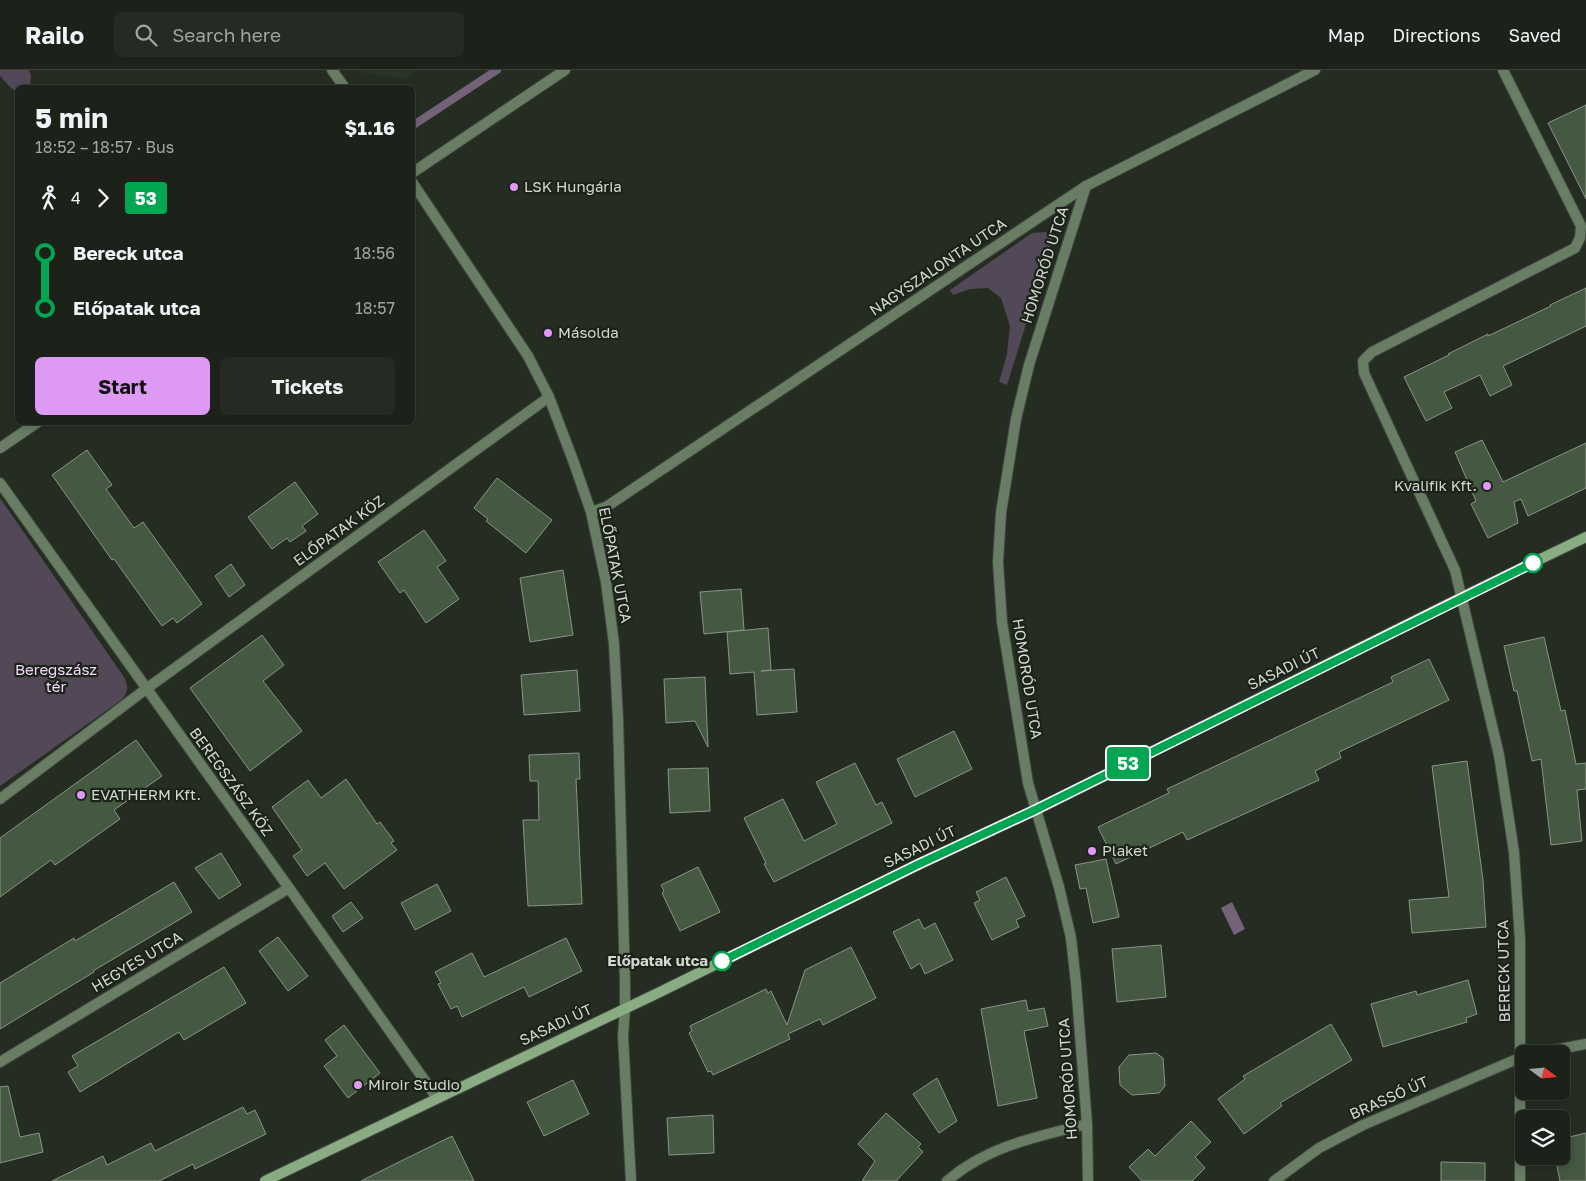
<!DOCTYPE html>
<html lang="en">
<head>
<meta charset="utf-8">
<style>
	:root { --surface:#1c221a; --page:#252a23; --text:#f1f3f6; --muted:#a0a4a2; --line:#3a3f39; --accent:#dd99f3 }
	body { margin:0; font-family:"Golos Text",sans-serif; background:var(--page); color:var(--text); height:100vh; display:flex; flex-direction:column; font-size:19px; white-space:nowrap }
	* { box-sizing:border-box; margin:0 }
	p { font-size:16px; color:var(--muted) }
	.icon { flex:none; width:28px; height:28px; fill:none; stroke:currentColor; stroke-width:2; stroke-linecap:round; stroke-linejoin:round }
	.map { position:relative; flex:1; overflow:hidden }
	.drawer { position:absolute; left:15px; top:15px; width:400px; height:340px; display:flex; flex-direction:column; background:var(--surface); border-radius:8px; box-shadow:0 2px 8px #0003,0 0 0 1px var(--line) }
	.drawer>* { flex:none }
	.badge { padding:0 10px; border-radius:4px; font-size:18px; line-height:32px }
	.needle { width:32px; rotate:106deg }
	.fabs { position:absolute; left:1515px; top:975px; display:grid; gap:10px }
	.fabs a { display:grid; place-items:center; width:55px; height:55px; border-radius:8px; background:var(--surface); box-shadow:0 2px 8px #0003,0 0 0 1px var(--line); font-size:25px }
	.map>.badge { position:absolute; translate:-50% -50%; box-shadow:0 0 0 2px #fff }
	.legs { display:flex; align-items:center; gap:8px; height:55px; padding:0 20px; font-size:16px }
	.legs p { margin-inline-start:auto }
	.summary { display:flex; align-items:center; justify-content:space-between; height:85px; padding:0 20px }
	h1 { font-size:28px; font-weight:700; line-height:38px }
	.cta { display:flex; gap:10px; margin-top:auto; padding:10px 20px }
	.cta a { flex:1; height:58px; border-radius:8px; background:var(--accent); color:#111; font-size:20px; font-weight:700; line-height:58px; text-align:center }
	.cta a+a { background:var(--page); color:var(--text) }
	ul { padding:0 20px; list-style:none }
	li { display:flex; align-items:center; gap:18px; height:55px; font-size:19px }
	li i { display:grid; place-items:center; width:8px; height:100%; margin:0 6px; background:currentColor }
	li i::after { content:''; width:12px; height:12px; margin:-6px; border:4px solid; border-radius:50%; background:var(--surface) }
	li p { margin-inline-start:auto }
	li:first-child i { background:linear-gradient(#0000 50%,currentColor 0) }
	li:last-child i { background:linear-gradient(currentColor 50%,#0000 0) }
	header { display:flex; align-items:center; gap:30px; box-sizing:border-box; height:70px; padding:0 25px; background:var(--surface); border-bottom:1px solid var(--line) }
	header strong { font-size:24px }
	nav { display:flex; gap:28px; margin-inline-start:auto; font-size:18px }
	.search { width:350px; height:45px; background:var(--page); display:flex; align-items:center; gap:12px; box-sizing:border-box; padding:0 18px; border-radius:8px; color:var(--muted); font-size:19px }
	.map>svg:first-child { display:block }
	.built { fill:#283525 }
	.green { fill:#534857 }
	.water { fill:#74627a }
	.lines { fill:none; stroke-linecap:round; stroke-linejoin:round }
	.stream { stroke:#74627a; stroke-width:8 }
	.building { fill:#455841; stroke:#8a9487 }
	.street-casing { stroke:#41483f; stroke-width:12 }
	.secondary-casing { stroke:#41483f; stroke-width:12 }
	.street { stroke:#687d63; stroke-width:10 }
	.secondary { stroke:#8aac82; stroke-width:10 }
	.line-1-casing { stroke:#fff; stroke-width:11 }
	.line-1 { stroke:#00a651; stroke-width:8 }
	.poi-dot { fill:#dd99f3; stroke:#1b2319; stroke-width:2 }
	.stop-1-dot { fill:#fff; stroke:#00a651; stroke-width:2.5 }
	.labels { text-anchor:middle; stroke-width:4.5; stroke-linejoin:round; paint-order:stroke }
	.poi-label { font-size:15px; fill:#d2d8d1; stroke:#1b2319; text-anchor:start }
	.street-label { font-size:15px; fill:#d2d8d1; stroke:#1b2319 }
	.park-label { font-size:15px; fill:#f3d7fd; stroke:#1b2319 }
	.stop-label { font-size:15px; font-weight:bold; fill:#d2d8d1; stroke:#1b2319; text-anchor:end }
</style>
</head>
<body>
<header>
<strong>Railo</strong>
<div class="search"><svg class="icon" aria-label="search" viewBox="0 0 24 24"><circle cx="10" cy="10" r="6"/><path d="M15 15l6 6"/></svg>Search here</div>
<nav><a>Map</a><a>Directions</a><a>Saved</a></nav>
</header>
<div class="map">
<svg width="1586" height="1111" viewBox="0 0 1586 1111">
	<rect width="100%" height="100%" fill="#252d23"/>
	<!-- built -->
	<path class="built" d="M 357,0 L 419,0 L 405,9 L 359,2 Z"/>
	<!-- green -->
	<g class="green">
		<path d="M 0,0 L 29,0 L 31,6 L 30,15 L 24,17 L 18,18 L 16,21 L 12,19 L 0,6 Z"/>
		<path d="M 1046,162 L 1053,168 L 1007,315 L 999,312 L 1007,284 L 1010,256 L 1001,228 L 988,218 L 970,219 L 953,225 L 950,220 L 1032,163 Z"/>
		<path d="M 0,428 L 124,607 C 129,617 128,624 120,631 L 0,716 Z"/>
	</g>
	<!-- water -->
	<path class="water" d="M 1232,832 L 1245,859 L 1234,865 L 1221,838 Z"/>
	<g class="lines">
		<!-- stream -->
		<path class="stream" d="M 412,56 L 497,0"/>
	</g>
	<!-- building -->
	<g class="building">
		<path d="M 1586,35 L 1586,129 L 1548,53 Z"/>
		<path d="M 1586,218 L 1586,256 L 1503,296 L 1512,315 L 1490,326 L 1480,305 L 1444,322 L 1452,338 L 1426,351 L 1404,307 L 1449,285 L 1448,284 L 1488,264 L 1488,266 L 1551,236 L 1550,235 Z"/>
		<path d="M 1482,370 L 1503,412 L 1586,373 L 1586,418 L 1528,446 L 1521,429 L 1514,432 L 1518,453 L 1488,468 L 1471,434 L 1476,431 L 1455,382 Z"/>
		<path d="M 87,380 L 112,415 L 106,419 L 134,458 L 143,452 L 202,534 L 177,553 L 173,548 L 162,556 L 114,489 L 112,490 L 52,405 Z"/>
		<path d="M 497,408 L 552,450 L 526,483 L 486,451 L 488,449 L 474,438 Z"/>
		<path d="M 295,412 L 318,444 L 302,456 L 306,461 L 290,472 L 287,468 L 272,479 L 248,447 Z"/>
		<path d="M 424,460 L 446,491 L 437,497 L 459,529 L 426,553 L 404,520 L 400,523 L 378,492 Z"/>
		<path d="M 231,494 L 245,515 L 229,527 L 215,506 Z"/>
		<path d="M 563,500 L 573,565 L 530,572 L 520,508 Z"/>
		<path d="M 741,519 L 744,560 L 704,564 L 700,522 Z"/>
		<path d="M 768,558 L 771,600 L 761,601 L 794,599 L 797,642 L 757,645 L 754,602 L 730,604 L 727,562 Z"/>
		<path d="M 262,565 L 284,595 L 263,611 L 302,661 L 250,701 L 190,618 Z"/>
		<path d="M 1544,567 L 1561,641 L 1565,640 L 1576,694 L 1586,693 L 1586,719 L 1577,720 L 1582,771 L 1551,775 L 1541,689 L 1532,691 L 1517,621 L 1514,621 L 1504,576 Z"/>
		<path d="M 1429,589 L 1449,630 L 1339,682 L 1341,688 L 1315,701 L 1319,710 L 1187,770 L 1183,762 L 1116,794 L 1098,757 L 1169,723 L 1167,719 L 1393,612 L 1391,607 Z"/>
		<path d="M 577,600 L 580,641 L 524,645 L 521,605 Z"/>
		<path d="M 705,607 L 708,677 L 695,651 L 666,653 L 664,609 Z"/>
		<path d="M 954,661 L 972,699 L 915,727 L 897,689 Z"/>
		<path d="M 136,670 L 162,706 L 114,740 L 120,749 L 55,795 L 51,790 L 0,827 L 0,768 Z"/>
		<path d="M 579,683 L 580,709 L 576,709 L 582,834 L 528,836 L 523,750 L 539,750 L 538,711 L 530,711 L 529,685 Z"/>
		<path d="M 1467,691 L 1483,810 L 1486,857 L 1412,863 L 1409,830 L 1449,827 L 1432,696 Z"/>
		<path d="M 855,693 L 876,735 L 882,732 L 892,753 L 774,812 L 764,794 L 766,793 L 744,748 L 783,729 L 804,771 L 837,754 L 816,712 Z"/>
		<path d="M 708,698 L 710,741 L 670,743 L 668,699 Z"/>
		<path d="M 346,709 L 377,754 L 380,752 L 394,771 L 391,773 L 397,780 L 344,819 L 325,793 L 307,806 L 293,786 L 302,780 L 272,737 L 308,710 L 321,728 Z"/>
		<path d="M 221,783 L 241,815 L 219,829 L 195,798 Z"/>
		<path d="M 1106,789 L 1119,847 L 1093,853 L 1086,818 L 1080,819 L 1075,795 Z"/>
		<path d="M 698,797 L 720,842 L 680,861 L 662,823 L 664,821 L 661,815 Z"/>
		<path d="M 1006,807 L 1025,846 L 1016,850 L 1019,857 L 992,870 L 974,833 L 980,830 L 976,822 Z"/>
		<path d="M 174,812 L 192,842 L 93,901 L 94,902 L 0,959 L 0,913 L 74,868 L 75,871 Z"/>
		<path d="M 437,814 L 451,841 L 415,860 L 401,833 Z"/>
		<path d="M 351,832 L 363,848 L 343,862 L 332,846 Z"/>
		<path d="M 919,849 L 924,859 L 935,853 L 953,890 L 925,904 L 920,893 L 911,899 L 893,862 Z"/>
		<path d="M 278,867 L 308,906 L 288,921 L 259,881 Z"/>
		<path d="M 566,868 L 582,901 L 529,927 L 524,917 L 462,947 L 457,936 L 451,939 L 438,914 L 441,913 L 435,902 L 472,883 L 484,907 Z"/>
		<path d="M 1161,875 L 1166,927 L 1117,932 L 1112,879 Z"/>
		<path d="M 851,877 L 876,928 L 823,955 L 820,949 L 788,964 L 790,969 L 713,1005 L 711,1001 L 708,1002 L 689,963 L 692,961 L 690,956 L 766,919 L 768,923 L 771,921 L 787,955 L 805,900 Z"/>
		<path d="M 224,897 L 246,933 L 184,970 L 179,962 L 80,1022 L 68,1002 L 78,996 L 72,986 Z"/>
		<path d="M 1468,910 L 1477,944 L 1466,948 L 1467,952 L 1383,977 L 1371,934 L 1416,921 L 1417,925 Z"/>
		<path d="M 1026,930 L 1028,941 L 1044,938 L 1048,956 L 1024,961 L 1037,1028 L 998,1036 L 981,939 Z"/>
		<path d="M 1331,954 L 1352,990 L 1280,1033 L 1282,1036 L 1244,1064 L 1218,1029 L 1245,1009 L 1243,1006 Z"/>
		<path d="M 344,955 L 380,1003 L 348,1028 L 324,996 L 337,986 L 325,970 Z"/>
		<path d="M 1156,983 L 1163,988 L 1165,1016 L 1159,1023 L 1132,1025 L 1120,1015 L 1119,997 L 1129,985 Z"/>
		<path d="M 937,1008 L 957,1051 L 939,1063 L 913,1024 Z"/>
		<path d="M 573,1010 L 589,1044 L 544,1066 L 527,1032 Z"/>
		<path d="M 8,1016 L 20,1067 L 39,1063 L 43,1082 L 0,1093 L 0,1017 Z"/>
		<path d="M 243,1037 L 247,1044 L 255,1040 L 266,1064 L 195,1099 L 193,1094 L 159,1111 L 52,1111 L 103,1086 L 107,1095 L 151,1073 L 155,1081 Z"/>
		<path d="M 886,1043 L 921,1074 L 918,1077 L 923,1082 L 896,1111 L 862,1111 L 875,1091 L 858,1074 Z"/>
		<path d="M 713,1045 L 714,1083 L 669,1085 L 667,1048 Z"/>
		<path d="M 1191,1051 L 1211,1072 L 1195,1087 L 1205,1098 L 1192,1111 L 1142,1111 L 1129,1097 L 1148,1079 L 1155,1086 Z"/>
		<path d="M 1586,1063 L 1586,1111 L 1560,1111 L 1555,1086 L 1561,1086 L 1561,1069 Z"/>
		<path d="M 452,1066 L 474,1111 L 361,1111 L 403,1090 Z"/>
		<path d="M 1441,1092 L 1485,1093 L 1485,1111 L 1441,1111 Z"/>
	</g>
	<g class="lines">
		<defs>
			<g id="street">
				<path d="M 332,0 L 345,18"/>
				<path d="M 1503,0 L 1581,156 L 1580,168 L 1575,178 L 1372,282 L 1363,291 L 1364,303 L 1455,500 L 1499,685 L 1514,782 L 1520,870 L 1520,1111"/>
				<path d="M 412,103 L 565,0"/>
				<path d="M 412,112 L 528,286 L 549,327 L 574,393 L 591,442 L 606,512 L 614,574 L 618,649 L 625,912 L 625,938 L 623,966 L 631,1111"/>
				<path d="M 1086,116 L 1029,295 L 1016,349 L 1001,443 L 998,492 L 1002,552 L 1028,713 L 1059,817 L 1071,868 L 1076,913 L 1087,1054 L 1088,1111"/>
				<path d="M 0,378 L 38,352"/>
				<path d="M 0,413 L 289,818 L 437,1028"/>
				<path d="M 591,442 L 606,437 L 1086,116 L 1315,0"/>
				<path d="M 0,729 L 146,619 L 549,327"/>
				<path d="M 1534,984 L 1586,974"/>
				<path d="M 0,992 L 289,818"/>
				<path d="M 947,1111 C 988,1076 1036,1067 1087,1054"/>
				<path d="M 1274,1111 L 1319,1078 L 1363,1055 L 1524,986"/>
			</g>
			<path id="secondary" d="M 265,1111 L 660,922 L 919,794 L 1035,740 L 1462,527 L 1586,467"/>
		</defs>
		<!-- street casing -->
		<use href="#street" class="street-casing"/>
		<!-- secondary casing -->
		<use href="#secondary" class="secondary-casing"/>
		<!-- street -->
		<use href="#street" class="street"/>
		<!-- secondary -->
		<use href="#secondary" class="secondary"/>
	</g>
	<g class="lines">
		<defs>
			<path id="line-1" d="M 722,891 L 919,794 L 1035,740 L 1533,493"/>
		</defs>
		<!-- line-1 casing -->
		<use href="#line-1" class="line-1-casing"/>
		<!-- line-1 -->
		<use href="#line-1" class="line-1"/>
	</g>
	<!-- markers -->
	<g class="poi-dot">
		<circle cx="514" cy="117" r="5"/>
		<circle cx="548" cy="263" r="5"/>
		<circle cx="1487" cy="416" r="5"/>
		<circle cx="81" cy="725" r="5"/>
		<circle cx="1092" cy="781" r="5"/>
		<circle cx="358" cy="1015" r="5"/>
	</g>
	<g class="stop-1-dot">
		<circle cx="1533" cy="493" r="9"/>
		<circle cx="722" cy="891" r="9"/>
	</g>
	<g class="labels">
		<!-- poi labels -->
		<g class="poi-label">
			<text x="524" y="122">LSK Hungária</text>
			<text x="558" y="268">Másolda</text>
			<text x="1477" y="421" text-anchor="end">Kvalifik Kft.</text>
			<text x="91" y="730">EVATHERM Kft.</text>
			<text x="1102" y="786">Plaket</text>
			<text x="368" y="1020">Miroir Studio</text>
		</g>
		<!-- street labels -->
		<g class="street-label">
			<text transform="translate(1045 195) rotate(-72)" y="5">HOMORÓD UTCA</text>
			<text transform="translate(938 197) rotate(-34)" y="5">NAGYSZALONTA UTCA</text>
			<text transform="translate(339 461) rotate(-36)" y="5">ELŐPATAK KÖZ</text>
			<text transform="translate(615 495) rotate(79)" y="5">ELŐPATAK UTCA</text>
			<text transform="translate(1284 599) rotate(-26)" y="5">SASADI ÚT</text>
			<text transform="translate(1027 609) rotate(81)" y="5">HOMORÓD UTCA</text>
			<text transform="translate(231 712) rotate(54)" y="5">BEREGSZÁSZ KÖZ</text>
			<text transform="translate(920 777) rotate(-26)" y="5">SASADI ÚT</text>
			<text transform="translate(137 892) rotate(-31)" y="5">HEGYES UTCA</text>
			<text transform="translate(1504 901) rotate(-91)" y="5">BERECK UTCA</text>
			<text transform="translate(556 955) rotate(-25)" y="5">SASADI ÚT</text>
			<text transform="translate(1068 1009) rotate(-94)" y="5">HOMORÓD UTCA</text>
			<text transform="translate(1389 1028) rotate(-24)" y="5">BRASSÓ ÚT</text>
		</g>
		<!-- park labels -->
		<g class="park-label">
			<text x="56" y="605">Beregszász<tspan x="56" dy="17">tér</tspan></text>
		</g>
		<!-- stop labels -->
		<g class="stop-label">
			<text x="708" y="896">Előpatak utca</text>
		</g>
	</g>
</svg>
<div class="fabs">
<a><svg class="needle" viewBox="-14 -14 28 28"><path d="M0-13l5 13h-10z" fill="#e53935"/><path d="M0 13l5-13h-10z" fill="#a0a4a2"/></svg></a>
<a><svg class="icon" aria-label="layers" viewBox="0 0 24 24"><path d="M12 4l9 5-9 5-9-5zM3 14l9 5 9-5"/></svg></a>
</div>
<b class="badge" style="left:1128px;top:693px;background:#00a651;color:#fff">53</b>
<section class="drawer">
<div class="summary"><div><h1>5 min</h1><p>18:52 – 18:57 · Bus</p></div><b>$1.16</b></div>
<div class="legs"><svg class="icon" aria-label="walk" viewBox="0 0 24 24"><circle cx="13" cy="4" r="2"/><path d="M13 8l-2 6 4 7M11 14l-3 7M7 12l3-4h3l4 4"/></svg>4<svg class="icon" aria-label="forward" viewBox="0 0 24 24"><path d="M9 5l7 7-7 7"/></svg><b class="badge" style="background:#00a651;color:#fff">53</b></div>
<ul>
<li><i style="color:#00a651"></i><b>Bereck utca</b><p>18:56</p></li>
<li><i style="color:#00a651"></i><b>Előpatak utca</b><p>18:57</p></li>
</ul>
<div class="cta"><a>Start</a><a>Tickets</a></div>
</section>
</div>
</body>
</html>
